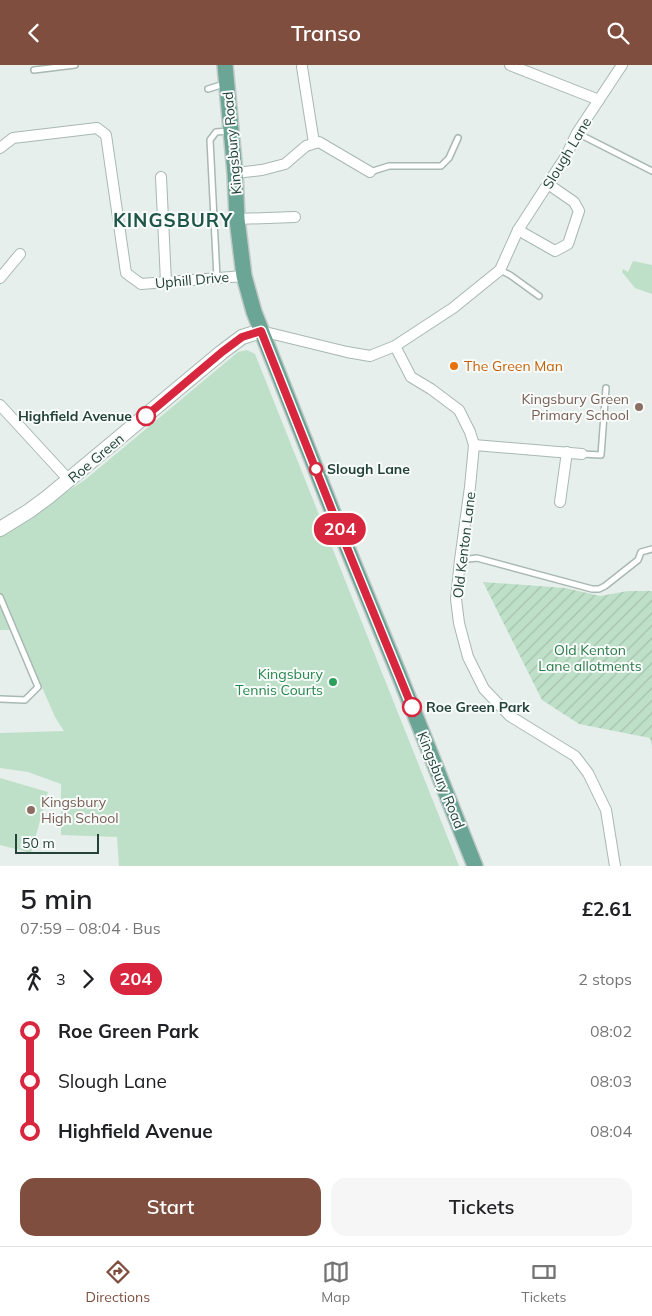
<!DOCTYPE html>
<html lang="en">
<head>
<meta charset="utf-8">
<style>
	:root { --surface:#fff; --page:#f6f6f6; --text:#202124; --muted:#757577; --line:#e0e0e0; --accent:#7f4e3f }
	body { margin:0; font-family:Mulish,sans-serif; background:var(--page); color:var(--text); height:100vh; display:flex; flex-direction:column; font-size:19px; white-space:nowrap }
	* { box-sizing:border-box; margin:0 }
	p { font-size:16px; color:var(--muted) }
	.icon { flex:none; width:28px; height:28px; fill:none; stroke:currentColor; stroke-width:2; stroke-linecap:round; stroke-linejoin:round }
	.map { position:relative; height:801px; overflow:hidden }
	.details { display:flex; flex-direction:column; background:var(--surface); flex:1 }
	.details>* { flex:none }
	.badge { padding:0 10px; border-radius:16px; font-size:18px; line-height:32px }
	.scale { position:absolute; left:15px; bottom:12px; width:84px; box-sizing:border-box; padding-left:5px; border:2px solid #24423a; border-top:0; font-size:14px; line-height:18px; white-space:nowrap; color:#24423a; -webkit-text-stroke:4px #f7fbf9; paint-order:stroke }
	.map>.badge { position:absolute; translate:-50% -50%; box-shadow:0 0 0 2px #fff }
	.legs { display:flex; align-items:center; gap:8px; height:55px; padding:0 20px; font-size:16px }
	.legs p { margin-inline-start:auto }
	.headline { display:flex; align-items:center; justify-content:space-between; height:85px; padding:0 20px }
	h1 { font-size:28px; font-weight:600; line-height:38px }
	.button { display:flex; gap:10px; margin-top:auto; padding:10px 20px }
	.button a { flex:1; height:58px; border-radius:15px; background:var(--accent); color:#fff; font-size:20px; font-weight:600; line-height:58px; text-align:center }
	.button a+a { background:var(--page); color:var(--text) }
	ul { padding:0 20px; list-style:none }
	li { display:flex; align-items:center; gap:18px; height:50px; font-size:19px }
	li i { display:grid; place-items:center; width:8px; height:100%; margin:0 6px; background:currentColor }
	li i::after { content:''; width:12px; height:12px; margin:-6px; border:4px solid; border-radius:50%; background:var(--surface) }
	li p { margin-inline-start:auto }
	li:first-child i { background:linear-gradient(#0000 50%,currentColor 0) }
	li:last-child i { background:linear-gradient(currentColor 50%,#0000 0) }
	header { display:flex; justify-content:space-between; align-items:center; height:65px; padding:0 20px; background:var(--accent); color:#fff; font-size:22px; font-weight:600 }
	.menu { display:flex; justify-content:space-around; align-items:center; height:70px; border-top:1px solid var(--line); background:var(--surface); font-size:14px; color:var(--muted) }
	.menu a { display:grid; justify-items:center; gap:2px }
	.menu .selected { color:var(--accent) }
	.map>svg:first-child { display:block }
	.park { fill:#bfe0c8 }
	.garden { fill:url(#garden-furrows) }
	.lines { fill:none; stroke-linecap:round; stroke-linejoin:round }
	.service-casing { stroke:#a8b8b2; stroke-width:8 }
	.minor-casing { stroke:#a8b8b2; stroke-width:12 }
	.tertiary-casing { stroke:#a8b8b2; stroke-width:16 }
	.primary-casing { stroke:#c2cac8; stroke-width:18 }
	.service { stroke:#fff; stroke-width:5 }
	.minor { stroke:#fff; stroke-width:10 }
	.tertiary { stroke:#fff; stroke-width:14 }
	.primary { stroke:#6aa596; stroke-width:15 }
	.line-1-casing { stroke:#fff; stroke-width:11 }
	.line-1 { stroke:#d7263d; stroke-width:8 }
	.food-dot { fill:#e8710a; stroke:#f7fbf9; stroke-width:2 }
	.education-dot { fill:#8d6e63; stroke:#f7fbf9; stroke-width:2 }
	.stop-1-dot { fill:#fff; stroke:#d7263d; stroke-width:2.5 }
	.leisure-dot { fill:#2e9e5b; stroke:#f7fbf9; stroke-width:2 }
	.labels { text-anchor:middle; stroke-width:4; stroke-linejoin:round; paint-order:stroke }
	.street-label { font-size:14px; fill:#24423a; stroke:#f7fbf9 }
	.food-label { font-size:14px; fill:#c56008; stroke:#f7fbf9; text-anchor:start }
	.education-label { font-size:14px; fill:#785e54; stroke:#f7fbf9; text-anchor:end }
	.stop-label { font-size:14px; font-weight:bold; fill:#24423a; stroke:#f7fbf9; text-anchor:start }
	.park-label { font-size:14px; fill:#2d7a4b; stroke:#f7fbf9 }
	.leisure-label { font-size:14px; fill:#27864d; stroke:#f7fbf9; text-anchor:end }
	.district-label { font-size:19px; font-weight:bold; letter-spacing:1px; fill:#1f5548; stroke:#f7fbf9 }
</style>
</head>
<body>
<header><svg class="icon" aria-label="back" viewBox="0 0 24 24"><path d="M15 5l-7 7 7 7"/></svg>Transo<svg class="icon" aria-label="search" viewBox="0 0 24 24"><circle cx="10" cy="10" r="6"/><path d="M15 15l6 6"/></svg></header>
<div class="map">
<svg width="652" height="801" viewBox="0 0 652 801">
	<defs>
		<pattern id="garden-furrows" width="10" height="10" patternUnits="userSpaceOnUse" patternTransform="scale(1.25)"><rect width="10" height="10" fill="#bfe0c8"/><path d="M-1 1l2-2M0 10L10 0M9 11l2-2" fill="none" stroke="#a4c1ad"/></pattern>
	</defs>
	<rect width="100%" height="100%" fill="#e6efeb"/>
	<!-- park -->
	<g class="park">
		<path d="M 633,196 L 652,200 L 652,229 L 635,223 L 622,207 L 623,204 L 628,207 Z"/>
		<path d="M 247,285 L 255,289 L 459,801 L 119,801 L 117,772 L 61,770 L 61,719 L 28,707 L 0,703 L 0,668 L 64,666 L 55,652 L 17,565 L 0,565 L 0,471 L 86,414 L 238,287 Z"/>
		<path d="M 0,713 L 48,727 L 31,788 L 0,780 Z"/>
	</g>
	<!-- garden -->
	<path class="garden" d="M 483,517 L 565,523 L 600,531 L 628,526 L 652,526 L 652,681 L 650,673 L 579,659 L 542,635 Z"/>
	<g class="lines">
		<defs>
			<g id="service">
				<path d="M 34,5 L 75,0"/>
				<path d="M 208,24 L 224,19"/>
				<path d="M 577,68 L 652,106"/>
				<path d="M 370,107 L 389,101 L 441,101 L 449,93 L 458,73"/>
				<path d="M 500,205 L 510,210 L 539,231"/>
				<path d="M 217,213 L 210,75 L 216,67 L 228,66"/>
				<path d="M 582,389 L 601,390 L 606,323"/>
				<path d="M 460,495 L 477,493 L 592,524 L 599,524 L 605,521 L 638,495 L 641,487 L 652,484"/>
				<path d="M 0,532 L 38,622 L 25,635 L 0,634"/>
			</g>
			<g id="minor">
				<path d="M 510,0 L 599,35"/>
				<path d="M 302,2 L 314,78"/>
				<path d="M 0,83 L 13,73 L 97,63 L 106,70 L 126,208 L 141,219 L 244,211"/>
				<path d="M 235,108 L 262,105 L 285,99 L 306,81 L 319,77 L 370,107"/>
				<path d="M 161,112 L 166,217"/>
				<path d="M 237,154 L 295,152"/>
				<path d="M 518,165 L 555,186 L 568,179 L 579,146 L 574,137 L 548,119"/>
				<path d="M 0,213 L 20,189"/>
				<path d="M 261,266 L 347,287 L 370,291 L 395,281 L 453,243 L 500,205 L 518,165 L 566,91 L 577,68 L 622,0"/>
				<path d="M 395,281 L 411,312 L 431,324 L 459,345 L 470,367 L 474,380 L 470,422 L 460,495 L 456,534 L 459,558 L 468,592 L 484,624 L 510,651 L 575,691 L 588,708 L 606,745 L 615,801"/>
				<path d="M 0,340 L 69,415"/>
				<path d="M 474,380 L 582,389"/>
				<path d="M 560,437 L 567,387"/>
			</g>
			<path id="tertiary" d="M 0,464 L 29,446 L 48,432 L 222,287 L 242,272 L 261,266"/>
			<path id="primary" d="M 225,0 L 235,108 L 237,154 L 244,211 L 254,247 L 339,463 L 398,607 L 475,801"/>
		</defs>
		<!-- service casing -->
		<use href="#service" class="service-casing"/>
		<!-- minor casing -->
		<use href="#minor" class="minor-casing"/>
		<!-- tertiary casing -->
		<use href="#tertiary" class="tertiary-casing"/>
		<!-- primary casing -->
		<use href="#primary" class="primary-casing"/>
		<!-- service -->
		<use href="#service" class="service"/>
		<!-- minor -->
		<use href="#minor" class="minor"/>
		<!-- tertiary -->
		<use href="#tertiary" class="tertiary"/>
		<!-- primary -->
		<use href="#primary" class="primary"/>
	</g>
	<g class="lines">
		<defs>
			<path id="line-1" d="M 146,351 L 222,287 L 242,272 L 261,266 L 339,463 L 412,642"/>
		</defs>
		<!-- line-1 casing -->
		<use href="#line-1" class="line-1-casing"/>
		<!-- line-1 -->
		<use href="#line-1" class="line-1"/>
	</g>
	<!-- markers -->
	<circle class="food-dot" cx="454" cy="301" r="5"/>
	<g class="education-dot">
		<circle cx="639" cy="342" r="5"/>
		<circle cx="31" cy="745" r="5"/>
	</g>
	<g class="stop-1-dot">
		<circle cx="146" cy="351" r="9"/>
		<circle cx="316" cy="404" r="6"/>
		<circle cx="412" cy="642" r="9"/>
	</g>
	<circle class="leisure-dot" cx="333" cy="617" r="5"/>
	<g class="labels">
		<!-- street labels -->
		<g class="street-label">
			<text transform="translate(232 78) rotate(-95)" y="5">Kingsbury Road</text>
			<text transform="translate(567 88) rotate(-59)" y="5">Slough Lane</text>
			<text transform="translate(192 215) rotate(-5)" y="5">Uphill Drive</text>
			<text transform="translate(96 393) rotate(-40)" y="5">Roe Green</text>
			<text transform="translate(464 480) rotate(-83)" y="5">Old Kenton Lane</text>
			<text transform="translate(441 715) rotate(68)" y="5">Kingsbury Road</text>
		</g>
		<!-- food labels -->
		<g class="food-label">
			<text x="464" y="306">The Green Man</text>
		</g>
		<!-- education labels -->
		<g class="education-label">
			<text x="629" y="339">Kingsbury Green<tspan x="629" dy="16">Primary School</tspan></text>
			<text x="41" y="742" text-anchor="start">Kingsbury<tspan x="41" dy="16">High School</tspan></text>
		</g>
		<!-- stop labels -->
		<g class="stop-label">
			<text x="132" y="356" text-anchor="end">Highfield Avenue</text>
			<text x="327" y="409">Slough Lane</text>
			<text x="426" y="647">Roe Green Park</text>
		</g>
		<!-- park labels -->
		<g class="park-label">
			<text x="590" y="590">Old Kenton<tspan x="590" dy="16">Lane allotments</tspan></text>
		</g>
		<!-- leisure labels -->
		<g class="leisure-label">
			<text x="323" y="614">Kingsbury<tspan x="323" dy="16">Tennis Courts</tspan></text>
		</g>
		<!-- district labels -->
		<g class="district-label">
			<text x="173" y="162">KINGSBURY</text>
		</g>
	</g>
</svg>
<div class="scale">50 m</div>
<b class="badge" style="left:340px;top:464px;background:#d7263d;color:#fff">204</b>
</div>
<section class="details">
<div class="headline"><div><h1>5 min</h1><p>07:59 – 08:04 · Bus</p></div><b>£2.61</b></div>
<div class="legs"><svg class="icon" aria-label="walk" viewBox="0 0 24 24"><circle cx="13" cy="4" r="2"/><path d="M13 8l-2 6 4 7M11 14l-3 7M7 12l3-4h3l4 4"/></svg>3<svg class="icon" aria-label="forward" viewBox="0 0 24 24"><path d="M9 5l7 7-7 7"/></svg><b class="badge" style="background:#d7263d;color:#fff">204</b><p>2 stops</p></div>
<ul>
<li><i style="color:#d7263d"></i><b>Roe Green Park</b><p>08:02</p></li>
<li><i style="color:#d7263d"></i><span>Slough Lane</span><p>08:03</p></li>
<li><i style="color:#d7263d"></i><b>Highfield Avenue</b><p>08:04</p></li>
</ul>
<div class="button"><a>Start</a><a>Tickets</a></div>
</section>
<nav class="menu">
<a class="selected"><svg class="icon" aria-label="directions" viewBox="0 0 24 24"><path d="M12 3l9 9-9 9-9-9zM9 14v-3h6M13 9l2 2-2 2"/></svg>Directions</a>
<a><svg class="icon" aria-label="map" viewBox="0 0 24 24"><path d="M3 6l6-2 6 2 6-2v14l-6 2-6-2-6 2zM9 4v14M15 6v14"/></svg>Map</a>
<a><svg class="icon" aria-label="tickets" viewBox="0 0 24 24"><path d="M3 7h18v10H3zM15 7v10"/></svg>Tickets</a>
</nav>
</body>
</html>
